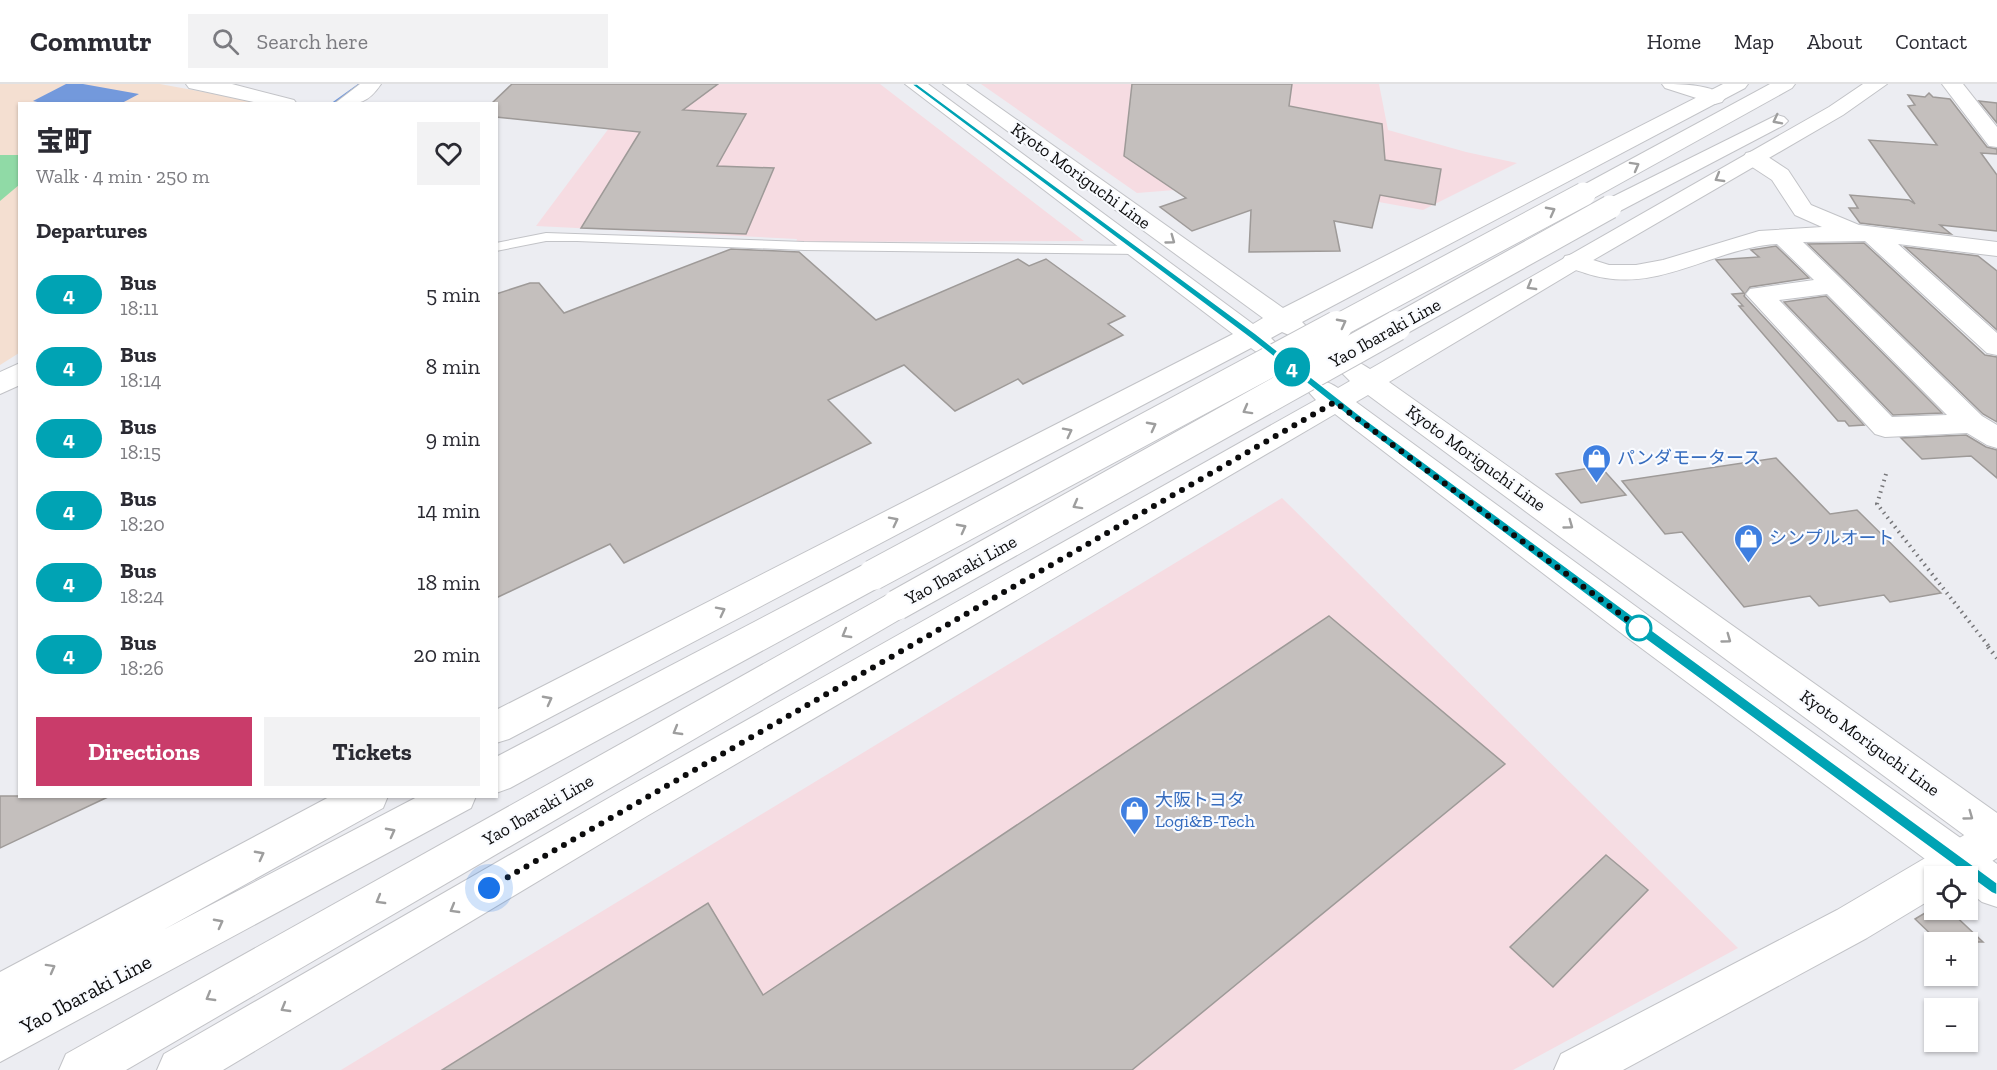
<!DOCTYPE html>
<html lang="en">
<head>
<meta charset="utf-8">
<style>
	:root { --surface:#fff; --page:#f2f2f3; --text:#2b2b33; --muted:#7c7c81; --line:#e1e1e2; --accent:#c93c6a }
	body { margin:0; font-family:"Zilla Slab","Noto Sans JP",serif; background:var(--page); color:var(--text); height:100vh; display:flex; flex-direction:column; font-size:22px; white-space:nowrap }
	* { box-sizing:border-box; margin:0 }
	p { font-size:20px; color:var(--muted) }
	.icon { flex:none; width:33px; height:33px; fill:none; stroke:currentColor; stroke-width:2; stroke-linecap:round; stroke-linejoin:round }
	.map { position:relative; flex:1; overflow:hidden }
	.side { position:absolute; left:18px; top:18px; width:480px; height:696px; display:flex; flex-direction:column; background:var(--surface); border-radius:0px; box-shadow:0 2px 4px #0004 }
	.side>* { flex:none }
	.badge { padding:0 12px; border-radius:20px; font-size:21px; line-height:39px }
	.fabs { position:absolute; left:1924px; top:782px; display:grid; gap:12px }
	.fabs a { display:grid; place-items:center; width:54px; height:54px; border-radius:0px; background:var(--surface); box-shadow:0 2px 4px #0004; font-size:30px }
	.you { position:absolute; width:30px; height:30px; margin:-15px; border:4px solid #fff; border-radius:50%; background:#1a73e8; box-shadow:0 0 0 9px #1a73e833 }
	.map>.badge { position:absolute; translate:-50% -50%; box-shadow:0 0 0 3px #fff }
	h2 { padding:0 18px; font-size:22px; line-height:54px }
	.round { display:grid; place-items:center; flex:none; width:63px; height:63px; border-radius:0px; background:var(--page) }
	.summary { display:flex; align-items:center; justify-content:space-between; height:102px; padding:0 18px }
	h1 { font-size:28px; font-weight:800; line-height:45px }
	.cta { display:flex; gap:12px; margin-top:auto; padding:12px 18px }
	.cta a { flex:1; height:69px; border-radius:0px; background:var(--accent); color:#fff; font-size:24px; font-weight:800; line-height:69px; text-align:center }
	.cta a+a { background:var(--page); color:var(--text) }
	ul { padding:0; list-style:none }
	li { display:flex; align-items:center; gap:18px; height:72px; padding:0 18px }
	li div { flex:1 }
	li b { display:block; font-size:22px }
	li em { font-style:normal }
	li .badge { min-width:66px; font-weight:700; text-align:center }
	header { display:flex; align-items:center; gap:36px; box-sizing:border-box; height:84px; padding:0 30px; background:var(--surface); border-bottom:2px solid var(--line) }
	header strong { font-size:28px }
	nav { display:flex; gap:33px; margin-inline-start:auto; font-size:21px }
	.search { width:420px; height:54px; background:var(--page); display:flex; align-items:center; gap:15px; box-sizing:border-box; padding:0 21px; border-radius:0px; color:var(--muted); font-size:22px }
	.map>svg:first-child { display:block }
	.industrial { fill:#f6dce2 }
	.education { fill:#f4dfd1 }
	.green { fill:#90daa6 }
	.water { fill:#7399dc }
	.lines { fill:none; stroke-linecap:round; stroke-linejoin:round }
	.stream { fill:#7399dc; fill-rule:evenodd }
	.building { fill:#c4bfbd; stroke:#9e9a98; stroke-width:1.5 }
	.service-casing { stroke:#c2c3c7; stroke-width:2 }
	.minor-casing { stroke:#c2c3c7; stroke-width:2 }
	.primary-casing { stroke:#c2c3c7; stroke-width:2 }
	.path-far1 { stroke:#767679; stroke-width:4; stroke-dasharray:1.5 4.5; stroke-linecap:butt }
	.path { stroke:#767679; stroke-width:4.5; stroke-dasharray:1.5 5; stroke-linecap:butt }
	.service { fill:#fff; fill-rule:evenodd }
	.minor { fill:#fff; fill-rule:evenodd }
	.primary { fill:#fff; fill-rule:evenodd }
	.primary-bridge-far1-casing { stroke:#c2c3c7; stroke-width:25; stroke-linecap:butt }
	.primary-bridge-casing { stroke:#c2c3c7; stroke-width:32; stroke-linecap:butt }
	.primary-bridge-far1 { stroke:#fff; stroke-width:23 }
	.primary-bridge { stroke:#fff; stroke-width:30 }
	.oneway { stroke:#9e9e9e }
	.line { fill:#00a3b4; stroke:#fff; stroke-width:1.5 }
	.walk { stroke:#0c0c0d; stroke-width:6; stroke-dasharray:0 10.8 }
	.stop-dot { fill:#fff; stroke:#00a3b4; stroke-width:3 }
	.labels { text-anchor:middle; stroke-width:4.5; stroke-linejoin:round; paint-order:stroke }
	.street-label { font-size:18px; fill:#0c0c0d; stroke:#f9fbff }
	.shop-label { font-size:18px; fill:#366cbe; stroke:#f9fbff; text-anchor:start }
	.near-street-label { font-size:21px; fill:#0c0c0d; stroke:#f9fbff }
</style>
</head>
<body>
<header>
<strong>Commutr</strong>
<div class="search"><svg class="icon" aria-label="search" viewBox="0 0 24 24"><circle cx="10" cy="10" r="6"/><path d="M15 15l6 6"/></svg>Search here</div>
<nav><a>Home</a><a>Map</a><a>About</a><a>Contact</a></nav>
</header>
<div class="map">
<svg width="1997" height="986" viewBox="0 0 1997 986">
	<rect width="100%" height="100%" fill="#ecedf2"/>
	<!-- industrial -->
	<g class="industrial">
		<path d="M 655,0 L 880,0 L 1084,157 L 796,158 L 797,155 L 536,142 L 618,32 Z"/>
		<path d="M 981,0 L 1379,0 L 1388,46 L 1466,68 L 1517,79 L 1423,126 L 1258,96 L 1238,101 L 1137,109 Z"/>
		<path d="M 1282,414 L 1738,864 L 1513,986 L 341,986 Z"/>
	</g>
	<!-- education -->
	<path class="education" d="M 0,0 L 160,0 L 263,19 L 20,20 L 19,269 L 0,281 Z"/>
	<!-- green -->
	<path class="green" d="M 0,71 L 20,71 L 19,101 L 0,117 Z"/>
	<!-- water -->
	<path class="water" d="M 66,0 L 83,0 L 139,10 L 122,19 L 46,20 L 33,17 Z"/>
	<g class="lines">
		<!-- stream -->
		<path class="stream" d="M 358,0 L 366,0 C 355,10 344,20 330,20 Z"/>
	</g>
	<!-- building -->
	<g class="building">
		<path d="M 512,0 L 718,0 L 683,26 L 746,30 L 717,82 L 774,84 L 746,150 L 581,144 L 640,48 L 496,33 L 496,20 L 491,20 Z"/>
		<path d="M 1132,0 L 1292,0 L 1289,22 L 1382,40 L 1385,76 L 1441,85 L 1435,121 L 1380,111 L 1372,144 L 1334,137 L 1340,167 L 1249,168 L 1251,126 L 1192,147 L 1160,123 L 1186,114 L 1124,72 Z"/>
		<path d="M 1929,9 L 1933,13 L 1950,15 L 1987,63 L 1997,65 L 1997,70 L 1981,69 L 1997,91 L 1997,147 L 1940,141 L 1951,150 L 1860,139 L 1849,124 L 1858,124 L 1850,111 L 1909,116 L 1915,120 L 1869,56 L 1937,61 L 1908,22 L 1915,21 L 1908,11 L 1925,13 Z"/>
		<path d="M 1979,17 L 1997,19 L 1997,39 Z"/>
		<path d="M 1864,159 L 1985,271 L 1997,273 L 1997,338 L 1983,330 L 1808,160 Z"/>
		<path d="M 1776,162 L 1809,194 L 1750,203 L 1744,212 L 1864,341 L 1849,342 L 1845,337 L 1838,337 L 1739,222 L 1743,222 L 1732,210 L 1744,209 L 1716,176 L 1759,173 L 1751,166 Z"/>
		<path d="M 1905,163 L 1978,172 L 1997,187 L 1997,246 Z"/>
		<path d="M 731,165 L 799,168 L 876,236 L 1018,175 L 1029,182 L 1046,175 L 1125,232 L 1108,240 L 1123,251 L 1023,300 L 1018,295 L 955,327 L 904,281 L 828,316 L 871,359 L 624,479 L 610,460 L 496,514 L 496,210 L 530,199 L 539,199 L 564,229 Z"/>
		<path d="M 1826,212 L 1942,329 L 1893,331 L 1784,218 Z"/>
		<path d="M 1966,351 L 1986,363 L 1997,366 L 1997,394 L 1971,372 L 1922,375 L 1901,354 Z"/>
		<path d="M 1776,374 L 1830,430 L 1857,426 L 1941,509 L 1890,518 L 1884,511 L 1819,522 L 1810,512 L 1744,523 L 1682,448 L 1665,450 L 1622,397 Z"/>
		<path d="M 1600,382 L 1626,411 L 1581,419 L 1556,390 Z"/>
		<path d="M 1329,532 L 1505,680 L 1132,986 L 442,986 L 708,819 L 763,911 Z"/>
		<path d="M 0,712 L 110,712 L 0,764 Z"/>
		<path d="M 1606,771 L 1648,806 L 1553,903 L 1510,863 Z"/>
		<path d="M 1935,823 L 1948,825 L 1983,858 L 1939,858 L 1915,835 Z"/>
	</g>
	<g class="lines">
		<defs>
			<path id="service" d="M 546,149 L 804,158 L 1138,162 L 1145,166 L 1138,170 L 804,166 L 577,157 L 546,157 L 496,167 L 496,159 Z"/>
			<g id="minor">
				<path d="M 186,0 L 232,0 L 294,16 L 297,20 L 263,20 L 189,4 Z"/>
				<path d="M 360,0 L 381,0 C 367,21 357,20 334,20 Z"/>
				<path d="M 1662,0 C 1679,0 1715,0 1725,14 L 1722,18 L 1715,20 L 1665,4 Z"/>
				<path d="M 1942,0 L 1963,0 L 1997,43 L 1997,63 L 1989,62 Z"/>
				<path d="M 1754,67 L 1762,69 L 1788,86 L 1811,121 L 1859,141 L 1997,158 L 1997,172 L 1898,160 L 1997,249 L 1997,271 L 1987,269 L 1865,157 L 1803,158 L 1982,332 L 1997,341 L 1997,364 L 1987,361 L 1967,349 L 1885,353 L 1875,350 L 1746,210 L 1750,205 L 1814,196 L 1777,160 C 1710,164 1657,213 1585,189 C 1577,186 1567,185 1562,177 L 1565,172 L 1574,170 L 1609,181 L 1636,181 L 1663,176 L 1759,147 L 1822,143 L 1795,131 L 1772,96 L 1746,79 L 1743,74 L 1746,69 ZM 1827,210 L 1947,331 L 1892,333 L 1779,216 Z"/>
				<path d="M 20,279 L 20,301 L 0,310 L 0,288 Z"/>
				<path d="M 1997,735 L 1997,774 L 1968,792 L 1935,792 L 1935,813 L 1867,854 L 1623,986 L 1554,986 L 1561,970 L 1837,826 L 1983,740 Z"/>
			</g>
			<g id="primary">
				<path d="M 905,0 L 928,0 L 1253,240 L 1263,234 L 943,0 L 966,0 L 1283,224 L 1723,0 L 1748,0 L 1745,4 L 1302,238 L 1311,247 L 1307,253 L 1298,255 L 1282,248 L 1271,254 L 1281,264 L 1278,270 C 1266,273 1260,271 1251,264 L 509,655 L 496,659 L 496,626 L 1233,250 Z"/>
				<path d="M 1770,0 L 1795,0 L 1792,4 L 1592,115 L 1584,117 L 1576,115 L 1573,110 L 1576,105 Z"/>
				<path d="M 1863,0 L 1887,0 L 1843,31 L 1583,182 L 1389,298 L 1997,729 L 1997,770 L 1983,765 L 1368,311 L 1356,318 L 1649,532 L 1997,780 L 1997,823 L 1982,818 L 1968,807 L 1968,792 L 1948,792 L 1625,552 L 1335,330 L 647,732 L 223,986 L 157,986 L 164,970 L 619,708 L 1316,316 L 1306,305 L 1310,299 C 1322,296 1328,297 1338,304 L 1350,297 L 1338,285 L 1342,279 C 1354,276 1360,278 1370,285 L 1829,23 Z"/>
				<path d="M 1777,31 L 1784,33 L 1788,37 L 1784,41 L 1618,128 L 1610,130 L 1602,128 L 1598,123 L 1602,118 Z"/>
				<path d="M 873,479 L 885,482 L 889,491 L 885,500 L 510,704 L 496,709 L 496,673 L 861,482 Z"/>
				<path d="M 897,508 L 909,512 L 914,521 L 909,530 L 126,986 L 59,986 L 66,970 L 885,512 Z"/>
				<path d="M 331,712 L 388,712 L 383,724 L 163,846 L 419,712 L 476,712 L 471,724 L 0,978 L 0,888 Z"/>
			</g>
		</defs>
		<!-- service casing -->
		<use href="#service" class="service-casing"/>
		<!-- minor casing -->
		<use href="#minor" class="minor-casing"/>
		<!-- primary casing -->
		<use href="#primary" class="primary-casing"/>
		<!-- path-far1 -->
		<path class="path-far1" d="M 1886,390 L 1877,420 L 1990,564"/>
		<!-- path -->
		<path class="path" d="M 1988,563 L 1997,574"/>
		<!-- service -->
		<use href="#service" class="service"/>
		<!-- minor -->
		<use href="#minor" class="minor"/>
		<!-- primary -->
		<use href="#primary" class="primary"/>
		<defs>
			<g id="primary-bridge-far1">
				<path d="M 1334,244 L 1584,110"/>
				<path d="M 1393,244 L 1610,123"/>
			</g>
			<g id="primary-bridge">
				<path d="M 873,491 L 1337,242"/>
				<path d="M 897,521 L 1396,242"/>
			</g>
		</defs>
		<!-- primary-bridge-far1 casing -->
		<use href="#primary-bridge-far1" class="primary-bridge-far1-casing"/>
		<!-- primary-bridge casing -->
		<use href="#primary-bridge" class="primary-bridge-casing"/>
		<!-- primary-bridge-far1 -->
		<use href="#primary-bridge-far1" class="primary-bridge-far1"/>
		<!-- primary-bridge -->
		<use href="#primary-bridge" class="primary-bridge"/>
	</g>
	<!-- one-way arrows -->
	<defs><path id="oneway-chevron" d="M-2-3.5L2.5 0L-2 3.5" fill="none" stroke-width="1.6" stroke-linecap="round" stroke-linejoin="round" transform="scale(1.5)"/></defs>
	<g class="oneway">
		<use href="#oneway-chevron" transform="translate(1777 36) rotate(153)"/>
		<use href="#oneway-chevron" transform="translate(1635 82) rotate(-29)"/>
		<use href="#oneway-chevron" transform="translate(1719 94) rotate(150)"/>
		<use href="#oneway-chevron" transform="translate(1551 127) rotate(-28)"/>
		<use href="#oneway-chevron" transform="translate(1171 156) rotate(36)"/>
		<use href="#oneway-chevron" transform="translate(1531 202) rotate(150)"/>
		<use href="#oneway-chevron" transform="translate(1342 239) rotate(-28)"/>
		<use href="#oneway-chevron" transform="translate(1247 326) rotate(151)"/>
		<use href="#oneway-chevron" transform="translate(1152 342) rotate(-28)"/>
		<use href="#oneway-chevron" transform="translate(1068 348) rotate(-27)"/>
		<use href="#oneway-chevron" transform="translate(1077 421) rotate(151)"/>
		<use href="#oneway-chevron" transform="translate(894 437) rotate(-27)"/>
		<use href="#oneway-chevron" transform="translate(1569 441) rotate(36)"/>
		<use href="#oneway-chevron" transform="translate(962 444) rotate(-28)"/>
		<use href="#oneway-chevron" transform="translate(721 527) rotate(-27)"/>
		<use href="#oneway-chevron" transform="translate(846 550) rotate(150)"/>
		<use href="#oneway-chevron" transform="translate(1727 555) rotate(36)"/>
		<use href="#oneway-chevron" transform="translate(548 616) rotate(-28)"/>
		<use href="#oneway-chevron" transform="translate(677 647) rotate(150)"/>
		<use href="#oneway-chevron" transform="translate(1969 732) rotate(36)"/>
		<use href="#oneway-chevron" transform="translate(391 748) rotate(-28)"/>
		<use href="#oneway-chevron" transform="translate(260 771) rotate(-28)"/>
		<use href="#oneway-chevron" transform="translate(380 816) rotate(150)"/>
		<use href="#oneway-chevron" transform="translate(454 825) rotate(150)"/>
		<use href="#oneway-chevron" transform="translate(219 839) rotate(-28)"/>
		<use href="#oneway-chevron" transform="translate(51 884) rotate(-29)"/>
		<use href="#oneway-chevron" transform="translate(210 913) rotate(150)"/>
		<use href="#oneway-chevron" transform="translate(285 924) rotate(150)"/>
	</g>
	<!-- line -->
	<path class="line" d="M 911,0 L 917,0 L 1256,250 L 1358,330 L 1642,539 L 1997,799 L 1997,811 L 1992,809 L 1633,546 L 1351,334 L 1250,254 Z"/>
	<g class="lines">
		<!-- walk -->
		<path class="walk" d="M 489,804 L 1335,318 L 1639,544"/>
	</g>
	<!-- icons -->
	<defs>
		<symbol id="shop-pin" viewBox="-11 -11 22 30"><path d="M0 17L-7.5 6A9.5 9.5 0 1 1 7.5 6Z" fill="#3f7fe0" stroke="#f9fbff"/><path d="M-5-2.5h2.3a2.7 3.5 0 0 1 5.4 0H5L5.5 6h-11ZM-1.5-2.5h3a1.5 2.3 0 0 0-3 0Z" fill="#fff"/></symbol>
	</defs>
	<g fill-rule="evenodd">
		<use href="#shop-pin" x="1580" y="358" width="33" height="45"/>
		<use href="#shop-pin" x="1732" y="438" width="33" height="45"/>
		<use href="#shop-pin" x="1118" y="710" width="33" height="45"/>
	</g>
	<!-- markers -->
	<circle class="stop-dot" cx="1639" cy="544" r="12"/>
	<g class="labels">
		<!-- street labels -->
		<g class="street-label">
			<text transform="translate(1081 92) rotate(36)" y="6">Kyoto Moriguchi Line</text>
			<text transform="translate(1385 249) rotate(-29)" y="6">Yao Ibaraki Line</text>
			<text transform="translate(1476 374) rotate(36)" y="6">Kyoto Moriguchi Line</text>
			<text transform="translate(961 486) rotate(-29)" y="6">Yao Ibaraki Line</text>
			<text transform="translate(1870 659) rotate(36)" y="6">Kyoto Moriguchi Line</text>
			<text transform="translate(538 726) rotate(-30)" y="6">Yao Ibaraki Line</text>
		</g>
		<!-- shop labels -->
		<g class="shop-label">
			<text x="1617" y="380">パンダモータース</text>
			<text x="1769" y="460">シンプルオート</text>
			<text x="1155" y="722">大阪トヨタ<tspan x="1155" dy="21">Logi&amp;B-Tech</tspan></text>
		</g>
		<!-- near-street labels -->
		<g class="near-street-label">
			<text transform="translate(86 910) rotate(-28)" y="7">Yao Ibaraki Line</text>
		</g>
	</g>
</svg>
<div class="fabs">
<a><svg class="icon" aria-label="locate" viewBox="0 0 24 24"><circle cx="12" cy="12" r="6"/><path d="M12 2v4M12 18v4M2 12h4M18 12h4"/></svg></a>
<a>+</a>
<a>−</a>
</div>
<div class="you" style="left:489px;top:804px"></div>
<b class="badge" style="left:1292px;top:283px;background:#00a3b4;color:#fff">4</b>
<section class="side">
<div class="summary"><div><h1>宝町</h1><p>Walk · 4 min · 250 m</p></div><a class="round"><svg class="icon" aria-label="heart" viewBox="0 0 24 24"><path d="M12 20l-8-8c-3-5 5-10 8-4 3-6 11-1 8 4z"/></svg></a></div>
<h2>Departures</h2>
<ul>
<li><span class="badge" style="background:#00a3b4;color:#fff">4</span><div><b>Bus</b><p>18:11</p></div><em>5 min</em></li>
<li><span class="badge" style="background:#00a3b4;color:#fff">4</span><div><b>Bus</b><p>18:14</p></div><em>8 min</em></li>
<li><span class="badge" style="background:#00a3b4;color:#fff">4</span><div><b>Bus</b><p>18:15</p></div><em>9 min</em></li>
<li><span class="badge" style="background:#00a3b4;color:#fff">4</span><div><b>Bus</b><p>18:20</p></div><em>14 min</em></li>
<li><span class="badge" style="background:#00a3b4;color:#fff">4</span><div><b>Bus</b><p>18:24</p></div><em>18 min</em></li>
<li><span class="badge" style="background:#00a3b4;color:#fff">4</span><div><b>Bus</b><p>18:26</p></div><em>20 min</em></li>
</ul>
<div class="cta"><a>Directions</a><a>Tickets</a></div>
</section>
</div>
</body>
</html>
